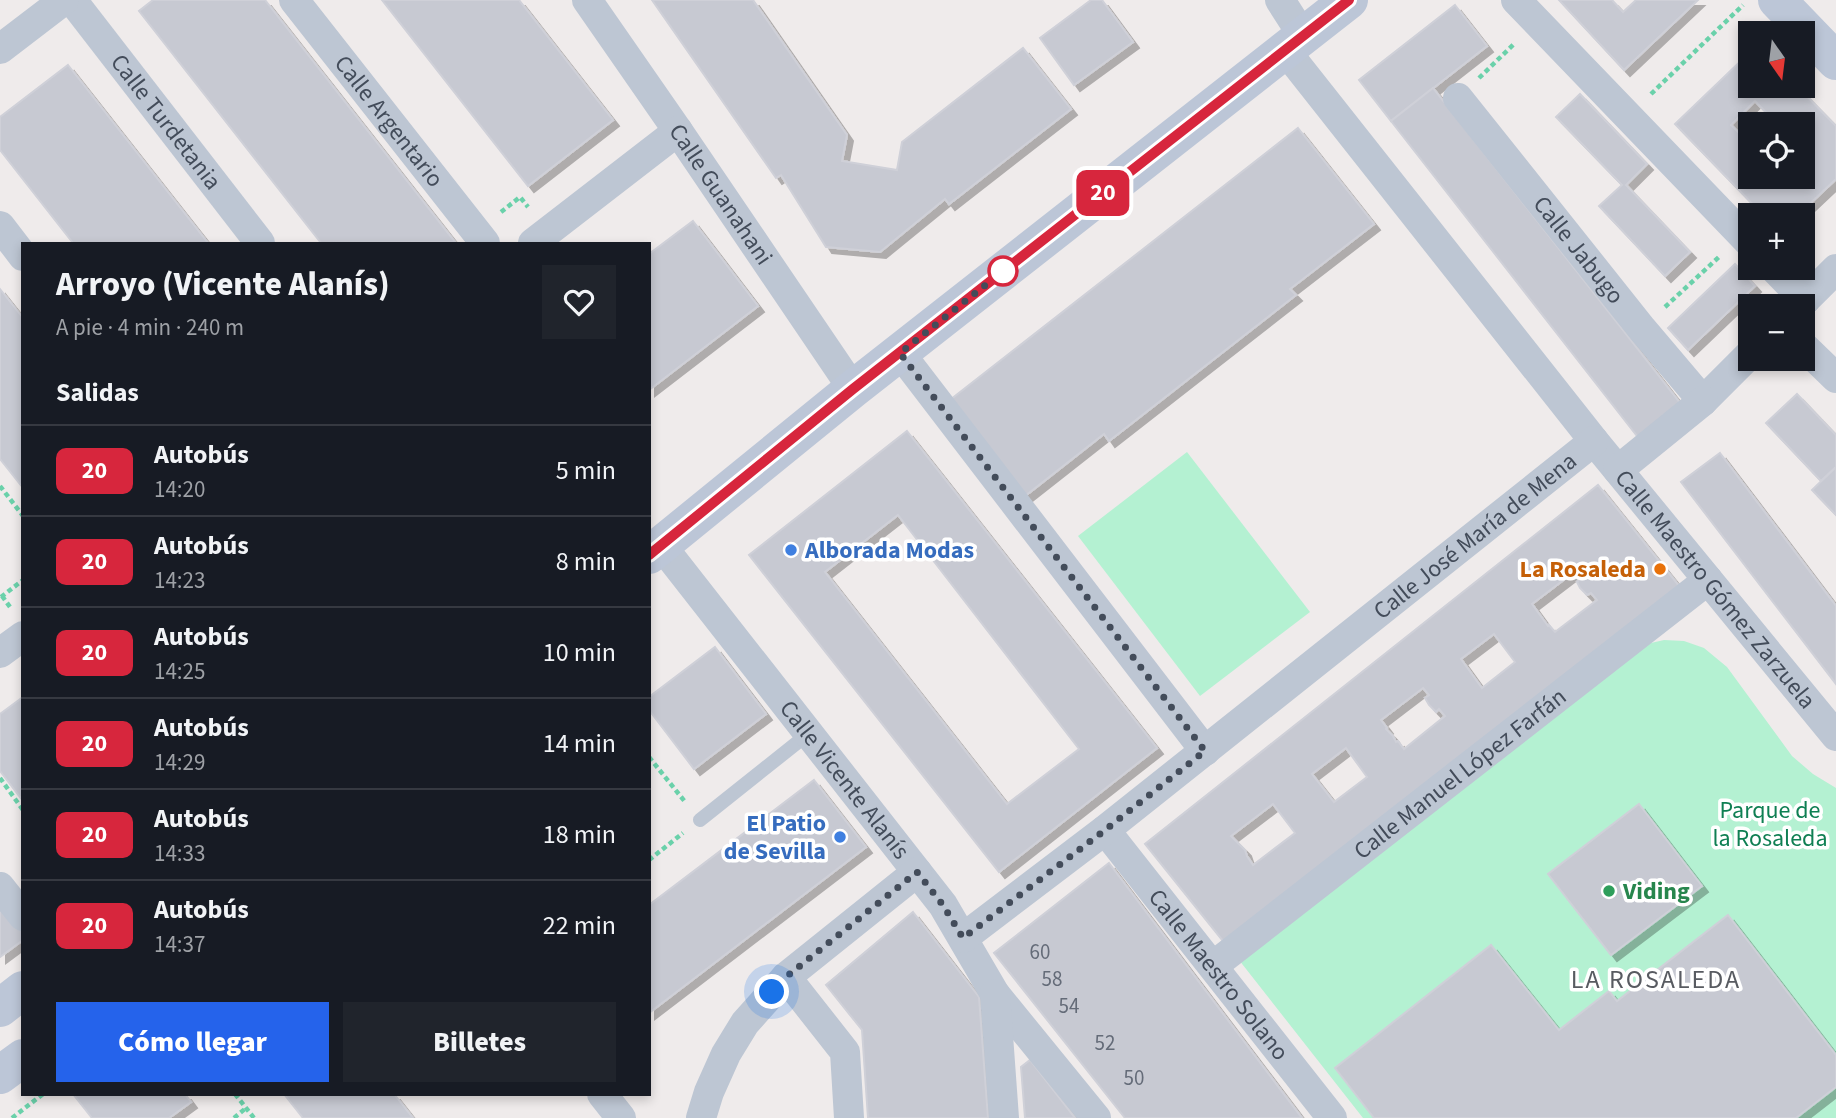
<!DOCTYPE html>
<html lang="es">
<head>
<meta charset="utf-8">
<style>
	:root { --surface:#171b24; --page:#20242c; --text:#f1f3f6; --muted:#9ea1a6; --line:#363941; --accent:#2563eb }
	body { margin:0; font-family:"Source Sans 3",sans-serif; background:var(--page); color:var(--text); height:100vh; display:flex; flex-direction:column; font-size:26px; white-space:nowrap }
	* { box-sizing:border-box; margin:0 }
	p { font-size:23px; color:var(--muted) }
	.icon { flex:none; width:38px; height:38px; fill:none; stroke:currentColor; stroke-width:2; stroke-linecap:round; stroke-linejoin:round }
	.map { position:relative; flex:1; overflow:hidden }
	.panel { position:absolute; left:21px; top:242px; width:630px; height:854px; display:flex; flex-direction:column; background:var(--surface); border-radius:0px; box-shadow:0 4px 10px #0003 }
	.panel>* { flex:none }
	.badge { padding:0 14px; border-radius:10px; font-size:24px; line-height:46px }
	.needle { width:46px; rotate:166deg }
	.controls { position:absolute; left:1738px; top:21px; display:grid; gap:14px }
	.controls a { display:grid; place-items:center; width:77px; height:77px; border-radius:0px; background:var(--surface); box-shadow:0 4px 10px #0003; font-size:35px }
	.you { position:absolute; width:35px; height:35px; margin:-18px; border:5px solid #fff; border-radius:50%; background:#1a73e8; box-shadow:0 0 0 10px #1a73e833 }
	.map>.badge { position:absolute; translate:-50% -50%; box-shadow:0 0 0 4px #fff }
	h2 { padding:0 35px; font-size:26px; line-height:63px }
	.round { display:grid; place-items:center; flex:none; width:74px; height:74px; border-radius:0px; background:var(--page) }
	.head { display:flex; align-items:center; justify-content:space-between; height:119px; padding:0 35px }
	h1 { font-size:33px; font-weight:800; line-height:52px }
	.action { display:flex; gap:14px; margin-top:auto; padding:14px 35px }
	.action a { flex:1; height:80px; border-radius:0px; background:var(--accent); color:#fff; font-size:28px; font-weight:800; line-height:80px; text-align:center }
	.action a+a { background:var(--page); color:var(--text) }
	ul { padding:0; list-style:none }
	li { display:flex; align-items:center; gap:21px; height:91px; padding:0 35px; border-top:2px solid var(--line) }
	li div { flex:1 }
	li b { display:block; font-size:26px }
	li em { font-style:normal }
	li .badge { min-width:77px; font-weight:700; text-align:center }
	.map>svg:first-child { display:block }
	.green { fill:#b4f1d2 }
	.building { fill:#c7c9d2; stroke:#cfd0d8; stroke-width:2; fill-rule:evenodd; filter:url(#shadow) }
	.lines { fill:none; stroke-linecap:round; stroke-linejoin:round }
	.path { stroke:#6ad1aa; stroke-width:4.5; stroke-dasharray:5 3.5; stroke-linecap:butt }
	.lane { stroke:#bdc6d3; stroke-width:14 }
	.street { stroke:#bdc6d3; stroke-width:30 }
	.secondary { stroke:#bcc6d7; stroke-width:38 }
	.line-casing { stroke:#fff; stroke-width:16 }
	.line { stroke:#d7263d; stroke-width:10 }
	.walk { stroke:#434c5a; stroke-width:7; stroke-dasharray:0 12.6 }
	.stop-dot { fill:#fff; stroke:#d7263d; stroke-width:3.5 }
	.shop-dot { fill:#3f7fe0; stroke:#fff; stroke-width:2.5 }
	.food-dot { fill:#e8710a; stroke:#fff; stroke-width:2.5 }
	.leisure-dot { fill:#2e9e5b; stroke:#fff; stroke-width:2.5 }
	.labels { text-anchor:middle; stroke-width:7; stroke-linejoin:round; paint-order:stroke }
	.number-label { font-size:21px; fill:#646b78 }
	.street-label { font-size:24px; fill:#434c5a; stroke:#fff }
	.shop-label { font-size:24px; font-weight:bold; fill:#366cbe; stroke:#fff; text-anchor:start }
	.food-label { font-size:24px; font-weight:bold; fill:#c56008; stroke:#fff; text-anchor:end }
	.park-label { font-size:24px; fill:#0f7f53; stroke:#fff }
	.leisure-label { font-size:24px; font-weight:bold; fill:#27864d; stroke:#fff; text-anchor:start }
	.neighbourhood-label { font-size:26px; letter-spacing:2px; fill:#585b61; stroke:#fff }
</style>
</head>
<body>
<div class="map">
<svg width="1836" height="1118" viewBox="0 0 1836 1118">
	<defs>
		<filter id="shadow"><feDropShadow dx="6" dy="6" stdDeviation="0" flood-color="#0004"/></filter>
	</defs>
	<rect width="100%" height="100%" fill="#efebeb"/>
	<!-- green -->
	<g class="green">
		<path d="M 1187,452 L 1310,612 L 1200,696 L 1078,536 Z"/>
		<path d="M 1664,640 L 1684,641 L 1704,648 L 1727,667 L 1792,756 L 1813,774 L 1836,788 L 1836,1118 L 1363,1118 L 1239,960 L 1638,646 Z"/>
	</g>
	<!-- building -->
	<g class="building">
		<path d="M 153,0 L 265,0 L 455,242 L 321,243 L 139,11 Z"/>
		<path d="M 382,0 L 519,0 L 613,120 L 528,186 Z"/>
		<path d="M 652,0 L 753,0 L 847,135 L 842,161 L 897,170 L 902,142 L 1023,48 L 1071,109 L 949,204 L 945,199 L 880,252 L 826,247 L 781,175 L 776,178 Z"/>
		<path d="M 1091,0 L 1102,0 L 1133,42 L 1074,85 L 1040,38 Z"/>
		<path d="M 1559,0 L 1612,0 L 1623,12 L 1636,0 L 1698,0 L 1624,70 Z"/>
		<path d="M 1455,5 L 1487,46 L 1391,121 L 1359,80 Z"/>
		<path d="M 1750,52 L 1750,86 L 1797,86 L 1836,126 L 1836,179 L 1798,215 L 1763,215 L 1675,124 ZM 1755,101 L 1777,124 L 1802,124 L 1802,177 L 1750,177 L 1750,144 L 1731,125 Z"/>
		<path d="M 68,65 L 208,243 L 73,243 L 0,150 L 0,117 Z"/>
		<path d="M 1433,88 L 1684,408 L 1641,441 L 1391,121 Z"/>
		<path d="M 1580,94 L 1647,164 L 1626,185 L 1690,252 L 1665,276 L 1599,206 L 1622,185 L 1556,117 Z"/>
		<path d="M 1298,128 L 1374,224 L 1290,289 L 1296,295 L 1109,441 L 1104,434 L 1025,496 L 950,400 Z"/>
		<path d="M 693,221 L 758,306 L 649,390 L 649,254 Z"/>
		<path d="M 1735,264 L 1755,286 L 1688,350 L 1668,328 Z"/>
		<path d="M 0,289 L 23,318 L 23,488 L 0,459 Z"/>
		<path d="M 1797,394 L 1836,435 L 1836,467 L 1821,481 L 1766,423 Z"/>
		<path d="M 907,431 L 1157,748 L 999,872 L 749,555 ZM 898,515 L 1079,749 L 1007,804 L 825,572 Z"/>
		<path d="M 1720,453 L 1836,606 L 1836,684 L 1681,482 Z"/>
		<path d="M 1836,467 L 1836,515 L 1812,490 Z"/>
		<path d="M 1598,485 L 1680,587 L 1227,946 L 1145,844 ZM 1574,572 L 1580,579 L 1577,582 L 1580,588 L 1587,595 L 1591,593 L 1597,600 L 1555,632 L 1549,625 L 1548,626 L 1532,604 ZM 1494,634 L 1515,662 L 1482,688 L 1461,659 ZM 1423,688 L 1429,695 L 1425,698 L 1429,705 L 1436,712 L 1439,709 L 1445,716 L 1404,749 L 1398,741 L 1396,742 L 1393,736 L 1386,729 L 1387,728 L 1381,720 ZM 1346,748 L 1367,777 L 1334,802 L 1312,774 ZM 1273,804 L 1295,833 L 1253,865 L 1247,856 L 1245,850 L 1231,836 Z"/>
		<path d="M 715,647 L 766,714 L 694,769 L 649,710 L 649,697 Z"/>
		<path d="M 23,697 L 23,801 L 0,771 L 0,714 Z"/>
		<path d="M 814,780 L 866,847 L 649,1013 L 649,905 Z"/>
		<path d="M 1639,804 L 1702,886 L 1611,955 L 1548,874 Z"/>
		<path d="M 1109,863 L 1302,1118 L 1125,1118 L 994,953 Z"/>
		<path d="M 0,897 L 23,927 L 23,940 L 0,957 Z"/>
		<path d="M 913,912 L 979,997 L 988,1118 L 868,1118 L 862,1030 L 826,985 Z"/>
		<path d="M 1728,915 L 1836,1055 L 1836,1087 L 1796,1118 L 1374,1118 L 1335,1068 L 1491,945 L 1559,1030 L 1609,991 L 1617,1001 Z"/>
		<path d="M 1030,1060 L 1075,1118 L 1025,1118 L 1021,1067 Z"/>
		<path d="M 73,1094 L 185,1094 L 191,1102 L 169,1118 L 92,1118 Z"/>
		<path d="M 284,1094 L 394,1094 L 413,1118 L 303,1118 Z"/>
	</g>
	<g class="lines">
		<!-- path -->
		<g class="path">
			<path d="M 1479,78 L 1515,43"/>
			<path d="M 1651,94 L 1743,5"/>
			<path d="M 501,212 L 520,197 L 528,207"/>
			<path d="M 1665,307 L 1720,256"/>
			<path d="M 0,486 L 23,516"/>
			<path d="M 2,596 L 10,607"/>
			<path d="M 1,597 L 23,580"/>
			<path d="M 649,757 L 686,803"/>
			<path d="M 0,778 L 23,810"/>
			<path d="M 649,860 L 683,833"/>
			<path d="M 235,1094 L 254,1118"/>
			<path d="M 12,1118 L 43,1094"/>
			<path d="M 234,1118 L 246,1108"/>
		</g>
		<!-- lane -->
		<path class="lane" d="M 700,820 L 808,734"/>
		<!-- street -->
		<g class="street">
			<path id="s1" d="M 72,0 L 260,243"/>
			<path id="s2" d="M 294,0 L 485,243"/>
			<path id="s3" d="M 587,0 L 678,131 L 853,389"/>
			<path d="M 1280,0 L 1303,36"/>
			<path d="M 1516,0 L 1750,243"/>
			<path d="M 0,49 L 64,0"/>
			<path id="s4" d="M 1285,50 L 1594,441 L 1836,736"/>
			<path id="s5" d="M 1458,98 L 1642,329 L 1703,401 L 1750,354"/>
			<path d="M 0,226 L 23,256"/>
			<path d="M 533,243 L 678,131"/>
			<path d="M 1774,268 L 1805,300"/>
			<path d="M 1799,306 L 1836,269"/>
			<path d="M 1802,345 L 1836,378"/>
			<path d="M 900,353 L 1205,751"/>
			<path d="M 1618,470 L 1703,401"/>
			<path id="s6" d="M 661,545 L 943,905 L 995,994 L 1096,1118"/>
			<path d="M 0,653 L 23,636"/>
			<path id="s7" d="M 1105,830 L 1332,1118"/>
			<path d="M 0,887 L 23,916"/>
			<path id="s8" d="M 963,938 L 1105,830 L 1594,441"/>
			<path id="s9" d="M 1213,966 L 1708,580"/>
			<path d="M 786,977 L 845,1052 L 849,1118"/>
			<path d="M 995,994 L 1004,1118"/>
			<path d="M 602,1094 L 621,1118"/>
			<path d="M 701,1118 L 709,1092 L 726,1054 L 745,1023 L 786,977 L 917,872"/>
		</g>
		<!-- secondary -->
		<g class="secondary">
			<path d="M 1777,0 L 1836,61"/>
			<path d="M 649,555 L 853,389 L 1349,0"/>
			<path d="M 0,1008 L 23,990"/>
			<path d="M 0,1075 L 23,1058"/>
		</g>
	</g>
	<g class="lines">
		<defs>
			<path id="line" d="M 649,555 L 853,389 L 1349,0"/>
		</defs>
		<!-- line casing -->
		<use href="#line" class="line-casing"/>
		<!-- line -->
		<use href="#line" class="line"/>
		<!-- walk -->
		<path class="walk" d="M 772,992 L 786,977 L 917,872 L 943,905 L 963,938 L 1105,830 L 1205,751 L 900,353 L 1003,271"/>
	</g>
	<!-- markers -->
	<circle class="stop-dot" cx="1003" cy="271" r="14"/>
	<g class="shop-dot">
		<circle cx="791" cy="550" r="7"/>
		<circle cx="840" cy="837" r="7"/>
	</g>
	<circle class="food-dot" cx="1660" cy="569" r="7"/>
	<circle class="leisure-dot" cx="1609" cy="891" r="7"/>
	<g class="labels">
		<!-- number labels -->
		<g class="number-label">
			<text x="1040" y="959">60</text>
			<text x="1052" y="986">58</text>
			<text x="1069" y="1013">54</text>
			<text x="1105" y="1050">52</text>
			<text x="1134" y="1085">50</text>
		</g>
		<!-- street labels -->
		<g class="street-label">
			<text dy="8" stroke="none"><textPath href="#s1" startOffset="154">Calle Turdetania</textPath></text>
			<text dy="8" stroke="none"><textPath href="#s2" startOffset="154">Calle Argentario</textPath></text>
			<text dy="8" stroke="none"><textPath href="#s3" startOffset="236">Calle Guanahani</textPath></text>
			<text dy="8" stroke="none"><textPath href="#s5" startOffset="194">Calle Jabugo</textPath></text>
			<text dy="8" stroke="none"><textPath href="#s8" startOffset="651">Calle José María de Mena</textPath></text>
			<text dy="8" stroke="none"><textPath href="#s4" startOffset="690">Calle Maestro Gómez Zarzuela</textPath></text>
			<text dy="8" stroke="none"><textPath href="#s9" startOffset="313">Calle Manuel López Farfán</textPath></text>
			<text dy="8" stroke="none"><textPath href="#s6" startOffset="298">Calle Vicente Alanís</textPath></text>
			<text dy="8" stroke="none"><textPath href="#s7" startOffset="184">Calle Maestro Solano</textPath></text>
		</g>
		<!-- shop labels -->
		<g class="shop-label">
			<text x="805" y="558">Alborada Modas</text>
			<text x="826" y="831" text-anchor="end">El Patio<tspan x="826" dy="28">de Sevilla</tspan></text>
		</g>
		<!-- food labels -->
		<g class="food-label">
			<text x="1646" y="577">La Rosaleda</text>
		</g>
		<!-- park labels -->
		<g class="park-label">
			<text x="1770" y="818">Parque de<tspan x="1770" dy="28">la Rosaleda</tspan></text>
		</g>
		<!-- leisure labels -->
		<g class="leisure-label">
			<text x="1623" y="899">Viding</text>
		</g>
		<!-- neighbourhood labels -->
		<g class="neighbourhood-label">
			<text x="1656" y="988">LA ROSALEDA</text>
		</g>
	</g>
</svg>
<div class="controls">
<a><svg class="needle" viewBox="-14 -14 28 28"><path d="M0-13l5 13h-10z" fill="#e53935"/><path d="M0 13l5-13h-10z" fill="#9ea1a6"/></svg></a>
<a><svg class="icon" aria-label="locate" viewBox="0 0 24 24"><circle cx="12" cy="12" r="6"/><path d="M12 2v4M12 18v4M2 12h4M18 12h4"/></svg></a>
<a>+</a>
<a>−</a>
</div>
<div class="you" style="left:772px;top:992px"></div>
<b class="badge" style="left:1103px;top:193px;background:#d7263d;color:#fff">20</b>
<section class="panel">
<div class="head"><div><h1>Arroyo (Vicente Alanís)</h1><p>A pie · 4 min · 240 m</p></div><a class="round"><svg class="icon" aria-label="heart" viewBox="0 0 24 24"><path d="M12 20l-8-8c-3-5 5-10 8-4 3-6 11-1 8 4z"/></svg></a></div>
<h2>Salidas</h2>
<ul>
<li><span class="badge" style="background:#d7263d;color:#fff">20</span><div><b>Autobús</b><p>14:20</p></div><em>5 min</em></li>
<li><span class="badge" style="background:#d7263d;color:#fff">20</span><div><b>Autobús</b><p>14:23</p></div><em>8 min</em></li>
<li><span class="badge" style="background:#d7263d;color:#fff">20</span><div><b>Autobús</b><p>14:25</p></div><em>10 min</em></li>
<li><span class="badge" style="background:#d7263d;color:#fff">20</span><div><b>Autobús</b><p>14:29</p></div><em>14 min</em></li>
<li><span class="badge" style="background:#d7263d;color:#fff">20</span><div><b>Autobús</b><p>14:33</p></div><em>18 min</em></li>
<li><span class="badge" style="background:#d7263d;color:#fff">20</span><div><b>Autobús</b><p>14:37</p></div><em>22 min</em></li>
</ul>
<div class="action"><a>Cómo llegar</a><a>Billetes</a></div>
</section>
</div>
</body>
</html>
